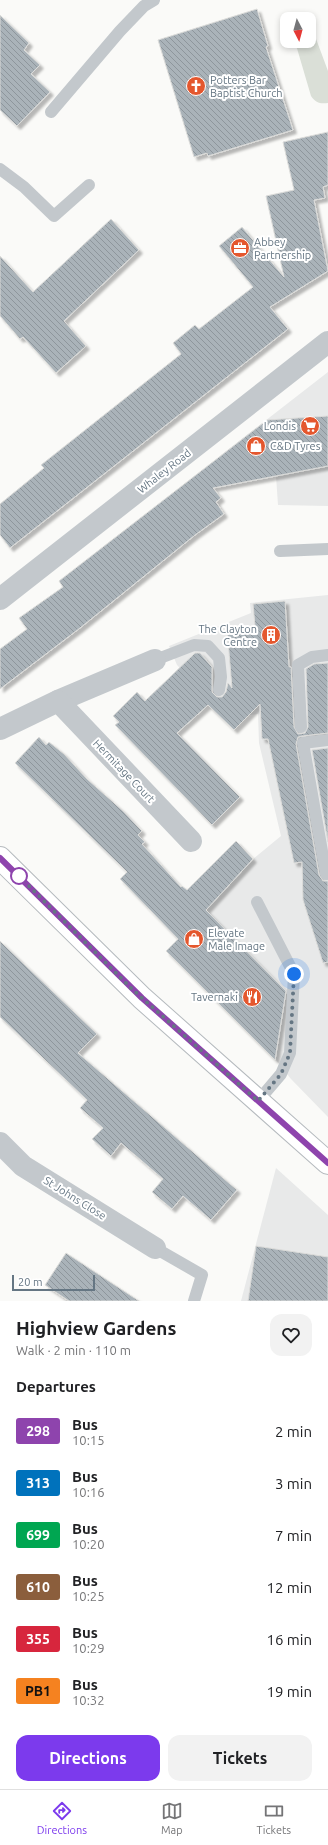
<!DOCTYPE html>
<html lang="en">
<head>
<meta charset="utf-8">
<style>
	:root { --surface:#fff; --page:#f2f2f2; --text:#202124; --muted:#757577; --line:#e0e0e0; --accent:#7c3aed }
	body { margin:0; font-family:Ubuntu,sans-serif; background:var(--page); color:var(--text); height:100vh; display:flex; flex-direction:column; font-size:15px; white-space:nowrap }
	* { box-sizing:border-box; margin:0 }
	p { font-size:13px; color:var(--muted) }
	.icon { flex:none; width:22px; height:22px; fill:none; stroke:currentColor; stroke-width:2; stroke-linecap:round; stroke-linejoin:round }
	.map { position:relative; height:1301px; overflow:hidden }
	.drawer { display:flex; flex-direction:column; background:var(--surface); flex:1 }
	.drawer>* { flex:none }
	.badge { padding:0 8px; border-radius:3px; font-size:14px; line-height:26px }
	.needle { width:26px; rotate:174deg }
	.buttons { position:absolute; left:280px; top:12px; display:grid; gap:8px }
	.buttons a { display:grid; place-items:center; width:36px; height:36px; border-radius:8px; background:var(--surface); box-shadow:0 2px 6px #0003; font-size:20px }
	.scale { position:absolute; left:12px; bottom:10px; width:83px; box-sizing:border-box; padding-left:4px; border:2px solid #657683; border-top:0; font-size:11px; line-height:14px; white-space:nowrap; color:#657683; -webkit-text-stroke:3px #fff; paint-order:stroke }
	.you { position:absolute; width:20px; height:20px; margin:-10px; border:3px solid #fff; border-radius:50%; background:#1a73e8; box-shadow:0 0 0 6px #1a73e833 }
	.map>.badge { position:absolute; translate:-50% -50%; box-shadow:0 0 0 2px #fff }
	h2 { padding:0 16px; font-size:15px; line-height:36px }
	.round { display:grid; place-items:center; flex:none; width:42px; height:42px; border-radius:12px; background:var(--page) }
	.headline { display:flex; align-items:center; justify-content:space-between; height:68px; padding:0 16px }
	h1 { font-size:19px; font-weight:700; line-height:30px }
	.button { display:flex; gap:8px; margin-top:auto; padding:8px 16px }
	.button a { flex:1; height:46px; border-radius:12px; background:var(--accent); color:#fff; font-size:16px; font-weight:700; line-height:46px; text-align:center }
	.button a+a { background:var(--page); color:var(--text) }
	ul { padding:0; list-style:none }
	li { display:flex; align-items:center; gap:12px; height:52px; padding:0 16px }
	li div { flex:1 }
	li b { display:block; font-size:15px }
	li em { font-style:normal }
	li .badge { min-width:44px; font-weight:700; text-align:center }
	.tab-bar { display:flex; justify-content:space-around; align-items:center; height:56px; border-top:1px solid var(--line); background:var(--surface); font-size:11px; color:var(--muted) }
	.tab-bar a { display:grid; justify-items:center; gap:2px }
	.tab-bar .selected { color:var(--accent) }
	.map>svg:first-child { display:block }
	.built { fill:#e8e9e9 }
	.grass { fill:#dadfd7 }
	.building { fill:url(#building-back-hatch); stroke:#dcdcda; filter:url(#shadow) }
	.lines { fill:none; stroke-linecap:round; stroke-linejoin:round }
	.primary-casing { stroke:#b5babe; stroke-width:24 }
	.service { stroke:#c3c8cc; stroke-width:12 }
	.minor { stroke:#c3c8cc; stroke-width:22 }
	.primary { stroke:#fff; stroke-width:22 }
	.line-casing { stroke:#fff; stroke-width:9 }
	.line { stroke:#8e44ad; stroke-width:6 }
	.walk { stroke:#657683; stroke-width:4; stroke-dasharray:0 7.2 }
	.stop-dot { fill:#fff; stroke:#8e44ad; stroke-width:2 }
	.labels { text-anchor:middle; stroke-width:4; stroke-linejoin:round; paint-order:stroke }
	.poi-label { font-size:11px; fill:#657683; stroke:#fff; text-anchor:start }
	.street-label { font-size:11px; fill:#657683; stroke:#fff }
</style>
</head>
<body>
<div class="map">
<svg width="328" height="1301" viewBox="0 0 328 1301">
	<defs>
		<pattern id="building-back-hatch" width="6" height="6" patternUnits="userSpaceOnUse"><rect width="6" height="6" fill="#aab3b9"/><path d="M-1 5l2 2M0 0l6 6M5-1l2 2" fill="none" stroke="#8e969c"/></pattern>
		<filter id="shadow"><feDropShadow dx="3.5" dy="3.5" stdDeviation="1" flood-color="#0004"/></filter>
	</defs>
	<rect width="100%" height="100%" fill="#fafaf8"/>
	<!-- built -->
	<g class="built">
		<path d="M 328,372 L 328,506 L 278,505 L 276,476 L 242,483 L 221,455 Z"/>
		<path d="M 328,595 L 328,1117 L 291,1079 L 275,1059 L 166,951 L 253,859 L 281,836 L 259,743 L 258,714 L 250,715 L 233,698 L 217,714 L 204,701 L 204,693 L 177,665 L 169,646 L 251,613 L 250,603 Z"/>
		<path d="M 276,1168 L 328,1215 L 328,1301 L 241,1301 Z"/>
	</g>
	<!-- grass -->
	<path class="grass" d="M 312,28 L 328,71 L 328,103 C 320,104 316,103 311,96 L 296,45 L 297,41 L 309,41 L 309,30 Z"/>
	<!-- building -->
	<g class="building">
		<path d="M 257,9 L 268,46 L 266,47 L 293,130 L 208,156 L 207,153 L 194,157 L 158,40 Z"/>
		<path d="M 0,15 L 29,43 L 24,50 L 40,65 L 31,74 L 50,92 L 17,126 L 0,110 Z"/>
		<path d="M 328,132 L 328,185 L 323,187 L 325,198 L 314,200 L 328,271 L 270,307 L 288,329 L 10,548 L 0,535 L 0,504 L 44,468 L 41,465 L 181,354 L 173,343 L 195,325 L 199,329 L 253,287 L 219,246 L 242,227 L 284,277 L 266,196 L 294,190 L 283,142 Z"/>
		<path d="M 111,219 L 139,250 L 64,321 L 86,346 L 56,373 L 23,337 L 20,339 L 0,316 L 0,256 L 33,292 Z"/>
		<path d="M 328,416 L 328,466 L 213,488 L 221,498 L 216,502 L 224,514 L 195,535 L 80,628 L 0,689 L 0,649 L 27,629 L 19,618 L 63,587 L 59,581 L 267,420 Z"/>
		<path d="M 285,601 L 289,667 L 291,667 L 294,727 L 298,734 L 305,733 L 308,727 L 306,669 L 314,664 L 328,663 L 328,733 L 302,736 L 298,737 L 296,744 L 319,875 L 323,881 L 328,881 L 328,962 L 323,963 L 303,900 L 302,862 L 294,863 L 268,739 L 262,739 L 260,704 L 234,730 L 208,705 L 177,733 L 240,797 L 212,825 L 115,725 L 119,722 L 113,716 L 137,692 L 145,701 L 195,653 L 200,653 L 212,667 L 212,692 L 217,697 L 222,697 L 226,692 L 228,683 L 232,688 L 227,629 L 255,626 L 253,604 Z"/>
		<path d="M 39,737 L 46,745 L 49,742 L 64,754 L 87,779 L 123,811 L 142,831 L 138,835 L 145,842 L 142,844 L 181,887 L 182,886 L 187,890 L 236,841 L 253,859 L 206,910 L 286,991 L 275,1060 L 166,951 L 178,939 L 120,879 L 127,872 L 15,763 Z"/>
		<path d="M 328,748 L 328,842 L 312,750 Z"/>
		<path d="M 0,941 L 97,1034 L 78,1053 L 237,1190 L 211,1220 L 183,1196 L 172,1209 L 152,1192 L 163,1179 L 121,1143 L 111,1156 L 92,1139 L 103,1128 L 80,1108 L 87,1100 L 0,1017 Z"/>
		<path d="M 256,1246 L 328,1257 L 328,1301 L 248,1301 Z"/>
		<path d="M 66,1253 L 139,1301 L 69,1301 L 45,1285 Z"/>
	</g>
	<g class="lines">
		<defs>
			<path id="primary" d="M 0,858 L 142,998 L 328,1163"/>
		</defs>
		<!-- primary casing -->
		<use href="#primary" class="primary-casing"/>
		<!-- service -->
		<g class="service">
			<path d="M 51,112 L 120,31 L 144,6 L 154,0"/>
			<path d="M 0,169 L 24,187 L 54,216 L 89,185"/>
			<path d="M 280,551 L 328,549"/>
			<path d="M 155,660 L 194,645 L 208,646 L 219,658 L 221,677 L 219,690"/>
			<path d="M 301,727 L 298,665 L 312,657 L 328,655"/>
			<path d="M 326,874 L 303,743 L 328,740"/>
			<path d="M 257,902 L 294,974 L 290,1053 L 281,1074 L 258,1101"/>
			<path d="M 155,1248 L 202,1275 L 194,1301"/>
		</g>
		<!-- minor -->
		<g class="minor">
			<path d="M 0,599 L 328,342"/>
			<path d="M 58,701 L 155,660"/>
			<path d="M 0,729 L 58,701 L 191,841"/>
			<path d="M 0,1143 L 23,1166 L 155,1248"/>
		</g>
		<!-- primary -->
		<use href="#primary" class="primary"/>
	</g>
	<g class="lines">
		<defs>
			<path id="line" d="M 0,858 L 142,998 L 328,1163"/>
		</defs>
		<!-- line casing -->
		<use href="#line" class="line-casing"/>
		<!-- line -->
		<use href="#line" class="line"/>
		<!-- walk -->
		<path class="walk" d="M 19,876 L 132,989 L 258,1101 L 281,1074 L 290,1053 L 294,974"/>
	</g>
	<!-- icons -->
	<defs>
		<symbol id="church-disc" viewBox="-11 -11 22 22"><circle r="9.5" fill="#e4572e" stroke="#fff"/><path d="M-1.2-6h2.4v3.5h3.3v2.4h-3.3V6h-2.4V-.1h-3.3v-2.4h3.3Z" fill="#fff"/></symbol>
		<symbol id="office-disc" viewBox="-11 -11 22 22"><circle r="9.5" fill="#e4572e" stroke="#fff"/><path d="M-6-3h4V-5.5h4V-3h4V5H-6ZM-1-4.5V-3h2v-1.5ZM-6 0V1H6V0Z" fill="#fff"/></symbol>
		<symbol id="supermarket-disc" viewBox="-11 -11 22 22"><circle r="9.5" fill="#e4572e" stroke="#fff"/><path d="M-6-5.5h2.5l.6 2H6L4.5 2H-2.5L-4.4-4H-6ZM-1.5 3.2a1.3 1.3 0 1 0 .1 0ZM3 3.2a1.3 1.3 0 1 0 .1 0Z" fill="#fff"/></symbol>
		<symbol id="shop-disc" viewBox="-11 -11 22 22"><circle r="9.5" fill="#e4572e" stroke="#fff"/><path d="M-5-2.5h2.3a2.7 3.5 0 0 1 5.4 0H5L5.5 6h-11ZM-1.5-2.5h3a1.5 2.3 0 0 0-3 0Z" fill="#fff"/></symbol>
		<symbol id="building-disc" viewBox="-11 -11 22 22"><circle r="9.5" fill="#e4572e" stroke="#fff"/><path d="M-4-6H4V6H1V3H-1V6H-4ZM-2.5-4.3h1.7v1.8h-1.7ZM.8-4.3h1.7v1.8H.8ZM-2.5-1h1.7V.8h-1.7ZM.8-1h1.7V.8H.8Z" fill="#fff"/></symbol>
		<symbol id="restaurant-disc" viewBox="-11 -11 22 22"><circle r="9.5" fill="#e4572e" stroke="#fff"/><path d="M-5-6h1v4h1v-4h1v4h1v-4h1v5L-1.5 .5V6h-2V.5L-5-1ZM5-6V6H3V1.5H1.5Q1.5-4 5-6Z" fill="#fff"/></symbol>
	</defs>
	<g fill-rule="evenodd">
		<use href="#church-disc" x="185" y="75" width="22" height="22"/>
		<use href="#office-disc" x="229" y="237" width="22" height="22"/>
		<use href="#supermarket-disc" x="299" y="415" width="22" height="22"/>
		<use href="#shop-disc" x="245" y="435" width="22" height="22"/>
		<use href="#building-disc" x="260" y="624" width="22" height="22"/>
		<use href="#shop-disc" x="183" y="928" width="22" height="22"/>
		<use href="#restaurant-disc" x="241" y="986" width="22" height="22"/>
	</g>
	<!-- markers -->
	<circle class="stop-dot" cx="19" cy="876" r="8"/>
	<g class="labels">
		<!-- poi labels -->
		<g class="poi-label">
			<text x="210" y="84">Potters Bar<tspan x="210" dy="13">Baptist Church</tspan></text>
			<text x="254" y="246">Abbey<tspan x="254" dy="13">Partnership</tspan></text>
			<text x="296" y="430" text-anchor="end">Londis</text>
			<text x="270" y="450">C&amp;D Tyres</text>
			<text x="257" y="633" text-anchor="end">The Clayton<tspan x="257" dy="13">Centre</tspan></text>
			<text x="208" y="937">Elevate<tspan x="208" dy="13">Male Image</tspan></text>
			<text x="238" y="1001" text-anchor="end">Tavernaki</text>
		</g>
		<!-- street labels -->
		<g class="street-label">
			<text transform="translate(164 471) rotate(-38)" y="4">Whaley Road</text>
			<text transform="translate(124 771) rotate(46)" y="4">Hermitage Court</text>
			<text transform="translate(75 1198) rotate(32)" y="4">St Johns Close</text>
		</g>
	</g>
</svg>
<div class="buttons">
<a><svg class="needle" viewBox="-14 -14 28 28"><path d="M0-13l5 13h-10z" fill="#e53935"/><path d="M0 13l5-13h-10z" fill="#757577"/></svg></a>
</div>
<div class="scale">20 m</div>
<div class="you" style="left:294px;top:974px"></div>
</div>
<section class="drawer">
<div class="headline"><div><h1>Highview Gardens</h1><p>Walk · 2 min · 110 m</p></div><a class="round"><svg class="icon" aria-label="heart" viewBox="0 0 24 24"><path d="M12 20l-8-8c-3-5 5-10 8-4 3-6 11-1 8 4z"/></svg></a></div>
<h2>Departures</h2>
<ul>
<li><span class="badge" style="background:#8e44ad;color:#fff">298</span><div><b>Bus</b><p>10:15</p></div><em>2 min</em></li>
<li><span class="badge" style="background:#0072bc;color:#fff">313</span><div><b>Bus</b><p>10:16</p></div><em>3 min</em></li>
<li><span class="badge" style="background:#00a651;color:#fff">699</span><div><b>Bus</b><p>10:20</p></div><em>7 min</em></li>
<li><span class="badge" style="background:#8b5e3c;color:#fff">610</span><div><b>Bus</b><p>10:25</p></div><em>12 min</em></li>
<li><span class="badge" style="background:#d7263d;color:#fff">355</span><div><b>Bus</b><p>10:29</p></div><em>16 min</em></li>
<li><span class="badge" style="background:#f58220;color:#111">PB1</span><div><b>Bus</b><p>10:32</p></div><em>19 min</em></li>
</ul>
<div class="button"><a>Directions</a><a>Tickets</a></div>
</section>
<nav class="tab-bar">
<a class="selected"><svg class="icon" aria-label="directions" viewBox="0 0 24 24"><path d="M12 3l9 9-9 9-9-9zM9 14v-3h6M13 9l2 2-2 2"/></svg>Directions</a>
<a><svg class="icon" aria-label="map" viewBox="0 0 24 24"><path d="M3 6l6-2 6 2 6-2v14l-6 2-6-2-6 2zM9 4v14M15 6v14"/></svg>Map</a>
<a><svg class="icon" aria-label="tickets" viewBox="0 0 24 24"><path d="M3 7h18v10H3zM15 7v10"/></svg>Tickets</a>
</nav>
</body>
</html>
